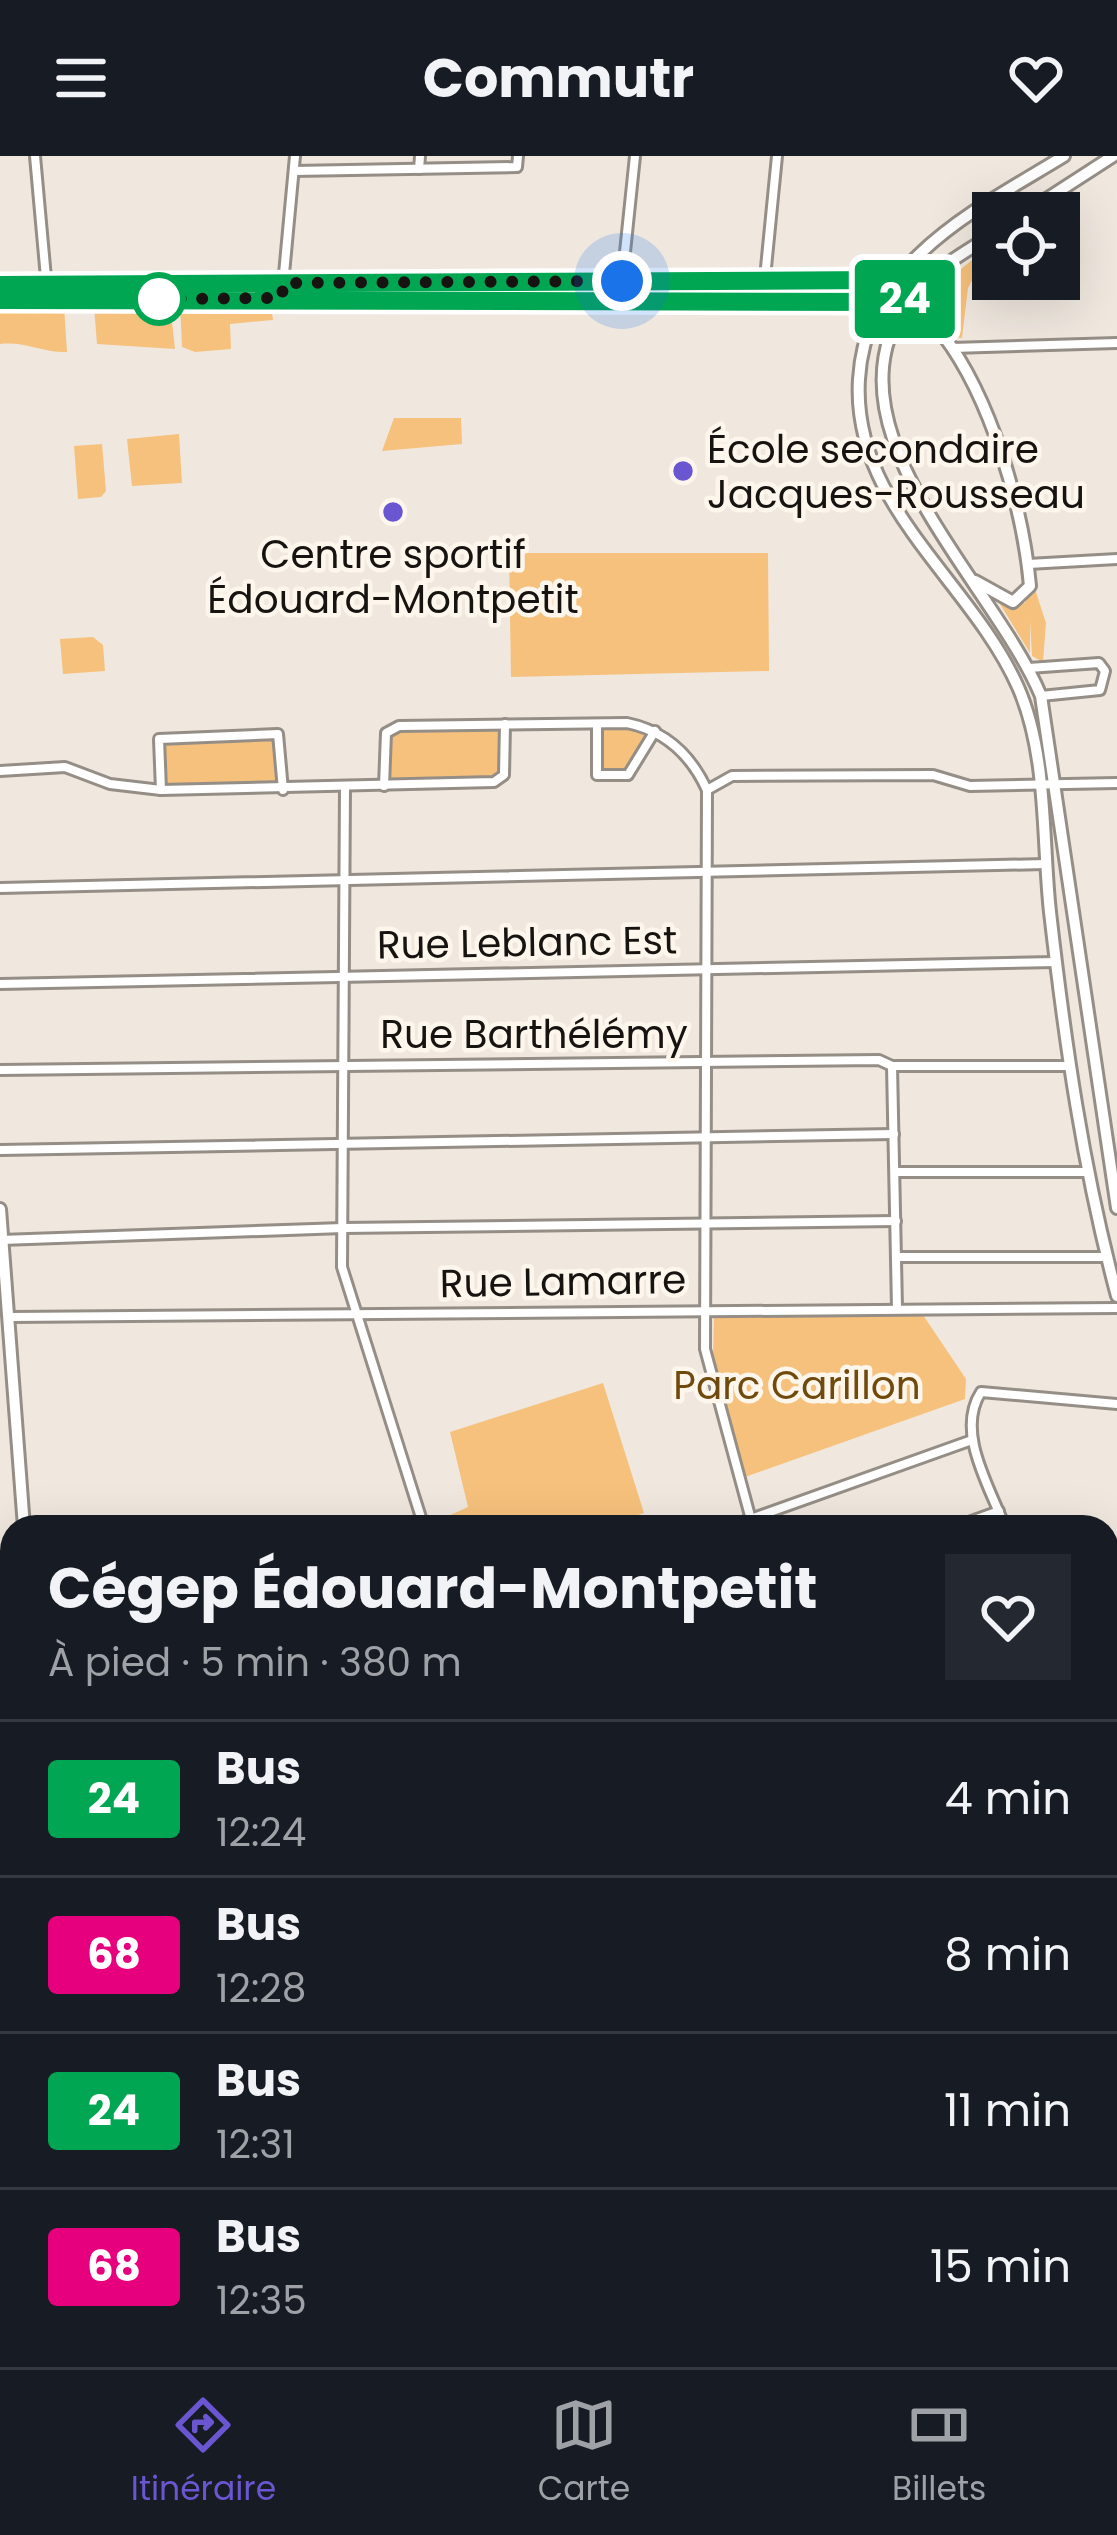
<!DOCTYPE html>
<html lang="fr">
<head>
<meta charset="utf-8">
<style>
	:root { --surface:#171b24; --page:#242831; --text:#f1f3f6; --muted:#9ea1a6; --line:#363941; --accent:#6956d0 }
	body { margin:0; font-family:Poppins,sans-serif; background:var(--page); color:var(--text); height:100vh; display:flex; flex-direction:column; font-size:45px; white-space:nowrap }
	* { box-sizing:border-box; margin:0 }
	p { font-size:39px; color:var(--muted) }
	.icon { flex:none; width:66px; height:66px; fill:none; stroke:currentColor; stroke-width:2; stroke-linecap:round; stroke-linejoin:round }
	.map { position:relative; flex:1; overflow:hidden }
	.drawer { position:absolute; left:0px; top:1359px; width:1119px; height:852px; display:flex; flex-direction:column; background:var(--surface); border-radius:36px 36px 0 0; box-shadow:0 12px 48px #0002 }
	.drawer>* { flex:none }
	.badge { padding:0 24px; border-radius:9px; font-size:42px; line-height:78px }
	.tools { position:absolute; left:972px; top:36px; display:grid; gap:24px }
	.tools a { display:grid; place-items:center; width:108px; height:108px; border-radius:0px; background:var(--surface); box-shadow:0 12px 48px #0002; font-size:60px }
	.you { position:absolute; width:60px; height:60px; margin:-30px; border:9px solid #fff; border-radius:50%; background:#1a73e8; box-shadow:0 0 0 18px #1a73e833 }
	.map>.badge { position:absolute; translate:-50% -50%; box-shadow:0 0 0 6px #fff }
	.round { display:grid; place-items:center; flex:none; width:126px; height:126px; border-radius:0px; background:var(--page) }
	.summary { display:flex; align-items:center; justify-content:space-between; height:204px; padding:0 48px }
	h1 { font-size:57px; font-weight:700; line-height:90px }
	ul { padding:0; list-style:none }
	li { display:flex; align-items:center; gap:36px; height:156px; padding:0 48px; border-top:3px solid var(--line) }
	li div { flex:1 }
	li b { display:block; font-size:45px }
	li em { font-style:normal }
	li .badge { min-width:132px; font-weight:700; text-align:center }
	header { display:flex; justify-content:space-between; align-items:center; height:156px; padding:0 48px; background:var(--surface); font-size:54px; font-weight:700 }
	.dock { display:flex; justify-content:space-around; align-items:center; height:168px; border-top:3px solid var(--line); background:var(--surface); font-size:33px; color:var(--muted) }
	.dock a { display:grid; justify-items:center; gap:6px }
	.dock .on { color:var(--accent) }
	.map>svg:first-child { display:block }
	.green { fill:#f6c17c }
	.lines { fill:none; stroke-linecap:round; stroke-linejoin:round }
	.street-casing { stroke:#958e86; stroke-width:14 }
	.secondary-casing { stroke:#958e86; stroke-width:16 }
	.street { stroke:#fff; stroke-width:8 }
	.secondary { stroke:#fff; stroke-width:10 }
	.line-casing { stroke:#fff; stroke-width:27 }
	.line { stroke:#00a651; stroke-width:18 }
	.walk { stroke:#161310; stroke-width:12; stroke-dasharray:0 21.6 }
	.stop-dot { fill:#fff; stroke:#00a651; stroke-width:6 }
	.poi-dot { fill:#6956d0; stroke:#fdf6ec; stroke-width:4.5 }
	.labels { text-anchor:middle; stroke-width:9; stroke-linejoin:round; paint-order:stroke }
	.poi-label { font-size:39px; fill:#161310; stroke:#fdf6ec; text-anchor:start }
	.street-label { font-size:39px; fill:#161310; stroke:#fdf6ec }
	.park-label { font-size:39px; fill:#704a0c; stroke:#fdf6ec }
</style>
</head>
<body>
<header><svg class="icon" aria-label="menu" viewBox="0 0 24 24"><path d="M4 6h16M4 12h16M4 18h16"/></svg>Commutr<svg class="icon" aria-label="heart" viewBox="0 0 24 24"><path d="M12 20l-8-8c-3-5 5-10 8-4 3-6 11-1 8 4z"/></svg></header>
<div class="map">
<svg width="1117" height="2211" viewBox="0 0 1117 2211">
	<rect width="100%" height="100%" fill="#f0e8df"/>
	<!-- green -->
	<g class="green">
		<path d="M 990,90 L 968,132 L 962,182 L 954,181 L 924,142 Z"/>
		<path d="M 170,148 L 175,193 L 97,188 L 94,150 Z"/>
		<path d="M 180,148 L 271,150 L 273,164 L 230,168 L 231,193 L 195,196 L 182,191 Z"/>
		<path d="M 64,150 L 67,196 C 43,197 25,185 0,188 L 0,153 Z"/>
		<path d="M 394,262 L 461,262 L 462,288 L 382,295 Z"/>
		<path d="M 179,278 L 182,327 L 132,330 L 127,283 Z"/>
		<path d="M 102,288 L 106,335 L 101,341 L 78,343 L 74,290 Z"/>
		<path d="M 509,397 L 768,397 L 769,515 L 511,521 Z"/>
		<path d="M 1032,424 L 1046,467 L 1043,506 L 1032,500 L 1030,465 L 1030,497 L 1000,448 L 1025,447 Z"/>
		<path d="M 93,481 L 103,489 L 105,515 L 63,518 L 60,483 Z"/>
		<path d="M 627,567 L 655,575 L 628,619 L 597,619 L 597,568 Z"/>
		<path d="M 505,568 L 500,623 L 384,630 L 386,577 L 392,572 Z"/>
		<path d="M 278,578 L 283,634 L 161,634 L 159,583 Z"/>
		<path d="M 921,1156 L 966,1223 L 965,1243 L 745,1321 L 713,1200 L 714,1160 Z"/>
		<path d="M 603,1227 L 644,1357 L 603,1371 L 424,1371 L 468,1351 L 450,1276 Z"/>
		<path d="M 1117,2006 L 1117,2211 L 1001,2211 L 998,2199 L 1107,2199 L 1107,2008 Z"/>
	</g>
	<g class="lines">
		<defs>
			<g id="street">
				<path d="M 35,0 L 48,144"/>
				<path d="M 419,13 L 420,0"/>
				<path d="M 294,15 L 517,11 L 518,0"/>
				<path d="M 622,125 L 635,0"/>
				<path d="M 763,142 L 777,0"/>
				<path d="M 281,150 L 295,0"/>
				<path d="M 952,192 L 1117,187"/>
				<path d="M 1028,408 L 1117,403"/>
				<path d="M 1029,512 L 1099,507 L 1105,515 L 1100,534 L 1041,540"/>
				<path d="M 597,568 L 597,619 L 628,619 L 655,575"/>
				<path d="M 0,615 L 65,611 L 110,628 L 161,634 L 494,626 L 504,619 L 505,568"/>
				<path d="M 384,630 L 386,577 L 399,570 L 627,567 C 666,575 691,599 707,634 L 705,1193 L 753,1371"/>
				<path d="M 345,631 L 342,1111 L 424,1371"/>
				<path d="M 161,634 L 159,583 L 278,578 L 283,634"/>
				<path d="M 707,634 L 732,620 L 933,619 L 970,630 L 1117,627"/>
				<path d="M 0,732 L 1045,708"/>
				<path d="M 0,828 L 1056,806"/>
				<path d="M 892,910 L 897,1152"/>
				<path d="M 0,914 L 879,904 L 892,910 L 1067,910"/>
				<path d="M 0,994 L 894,978"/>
				<path d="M 895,1016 L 1085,1016"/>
				<path d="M 1,1084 L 343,1072 L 896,1065"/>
				<path d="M 896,1101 L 1107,1101"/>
				<path d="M 10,1161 L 1117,1152"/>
				<path d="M 728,1371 L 972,1284"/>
				<path d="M 954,1371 L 999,1355"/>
				<path d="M 1005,1371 C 990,1331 955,1276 981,1236 L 1117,1248"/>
				<path d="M 1107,1566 L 1117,1577"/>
				<path d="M 1107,1686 L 1117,1683"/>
				<path d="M 1107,1770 L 1117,1768"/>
				<path d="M 1107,1856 L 1117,1853"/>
				<path d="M 1107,1944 L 1117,1941"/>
				<path d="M 326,2199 L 329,2211"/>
				<path d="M 661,2199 L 664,2211"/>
				<path d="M 989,2199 L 992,2211"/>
				<path d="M 26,2211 L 71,2204 L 101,2211"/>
				<path d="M 110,2211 L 155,2199"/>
				<path d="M 501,2211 L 549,2199"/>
				<path d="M 858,2211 L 907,2199"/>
			</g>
			<g id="secondary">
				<path d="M 1064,0 C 976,54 866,105 859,223 C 851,349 971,425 1018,531 C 1048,599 1042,683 1050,756 C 1065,887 1083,1013 1117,1140"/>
				<path d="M 1025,57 L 1113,0"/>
				<path d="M 993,78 C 966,96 933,113 913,139 C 811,266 993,424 1041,540 L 1117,1052"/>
				<path d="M 0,129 L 890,128 C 908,145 928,158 943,179 C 991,242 1023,352 1030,430 L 1013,446 L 975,425"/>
				<path d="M 0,144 L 887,143"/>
				<path d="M 0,1053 L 24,1371"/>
				<path d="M 0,1448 L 12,1451"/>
				<path d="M 1107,1515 L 1117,1521"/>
				<path d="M 1107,1601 L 1117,1598"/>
				<path d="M 0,1885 L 12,1881"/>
				<path d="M 89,2199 L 89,2211"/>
			</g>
		</defs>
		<!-- street casing -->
		<use href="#street" class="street-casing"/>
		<!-- secondary casing -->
		<use href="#secondary" class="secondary-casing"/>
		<!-- street -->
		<use href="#street" class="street"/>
		<!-- secondary -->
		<use href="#secondary" class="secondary"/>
	</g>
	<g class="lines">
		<defs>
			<path id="line" d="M 0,129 L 877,124 L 890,128 L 908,146 L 0,144"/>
		</defs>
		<!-- line casing -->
		<use href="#line" class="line-casing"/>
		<!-- line -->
		<use href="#line" class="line"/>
		<!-- walk -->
		<path class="walk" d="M 159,143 L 282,142 L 283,127 L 622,125"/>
	</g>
	<!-- markers -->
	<circle class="stop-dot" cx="159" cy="143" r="24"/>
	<g class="poi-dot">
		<circle cx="683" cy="315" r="12"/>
		<circle cx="393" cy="356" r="12"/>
	</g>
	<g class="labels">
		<!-- poi labels -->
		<g class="poi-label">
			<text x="707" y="307">École secondaire<tspan x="707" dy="45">Jacques-Rousseau</tspan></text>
			<text x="393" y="412" text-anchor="middle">Centre sportif<tspan x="393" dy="45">Édouard-Montpetit</tspan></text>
		</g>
		<!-- street labels -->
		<g class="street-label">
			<text transform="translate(527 786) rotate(-1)" y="14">Rue Leblanc Est</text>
			<text x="534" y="892">Rue Barthélémy</text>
			<text transform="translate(563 1125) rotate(-1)" y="14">Rue Lamarre</text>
		</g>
		<!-- park labels -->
		<g class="park-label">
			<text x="797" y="1243">Parc Carillon</text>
		</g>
	</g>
</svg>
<div class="tools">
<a><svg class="icon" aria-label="locate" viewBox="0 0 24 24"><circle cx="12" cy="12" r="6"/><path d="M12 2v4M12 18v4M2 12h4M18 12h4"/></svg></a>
</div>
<div class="you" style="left:622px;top:125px"></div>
<b class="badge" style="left:905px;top:143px;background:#00a651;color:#fff">24</b>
<section class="drawer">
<div class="summary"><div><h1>Cégep Édouard-Montpetit</h1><p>À pied · 5 min · 380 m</p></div><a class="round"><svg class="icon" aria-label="heart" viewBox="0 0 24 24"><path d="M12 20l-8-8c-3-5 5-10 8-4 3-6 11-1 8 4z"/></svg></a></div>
<ul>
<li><span class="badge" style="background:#00a651;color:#fff">24</span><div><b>Bus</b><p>12:24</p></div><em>4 min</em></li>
<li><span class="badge" style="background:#e6007e;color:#fff">68</span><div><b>Bus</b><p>12:28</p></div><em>8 min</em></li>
<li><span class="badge" style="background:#00a651;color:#fff">24</span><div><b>Bus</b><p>12:31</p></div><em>11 min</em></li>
<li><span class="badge" style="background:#e6007e;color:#fff">68</span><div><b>Bus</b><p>12:35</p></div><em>15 min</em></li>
</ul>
</section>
</div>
<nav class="dock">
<a class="on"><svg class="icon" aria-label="directions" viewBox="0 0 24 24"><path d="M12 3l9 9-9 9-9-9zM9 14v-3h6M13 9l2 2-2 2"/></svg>Itinéraire</a>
<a><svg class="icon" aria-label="map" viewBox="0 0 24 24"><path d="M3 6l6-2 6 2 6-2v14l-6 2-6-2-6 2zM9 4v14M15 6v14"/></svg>Carte</a>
<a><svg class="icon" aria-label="tickets" viewBox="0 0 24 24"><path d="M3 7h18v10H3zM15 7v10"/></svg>Billets</a>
</nav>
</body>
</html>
